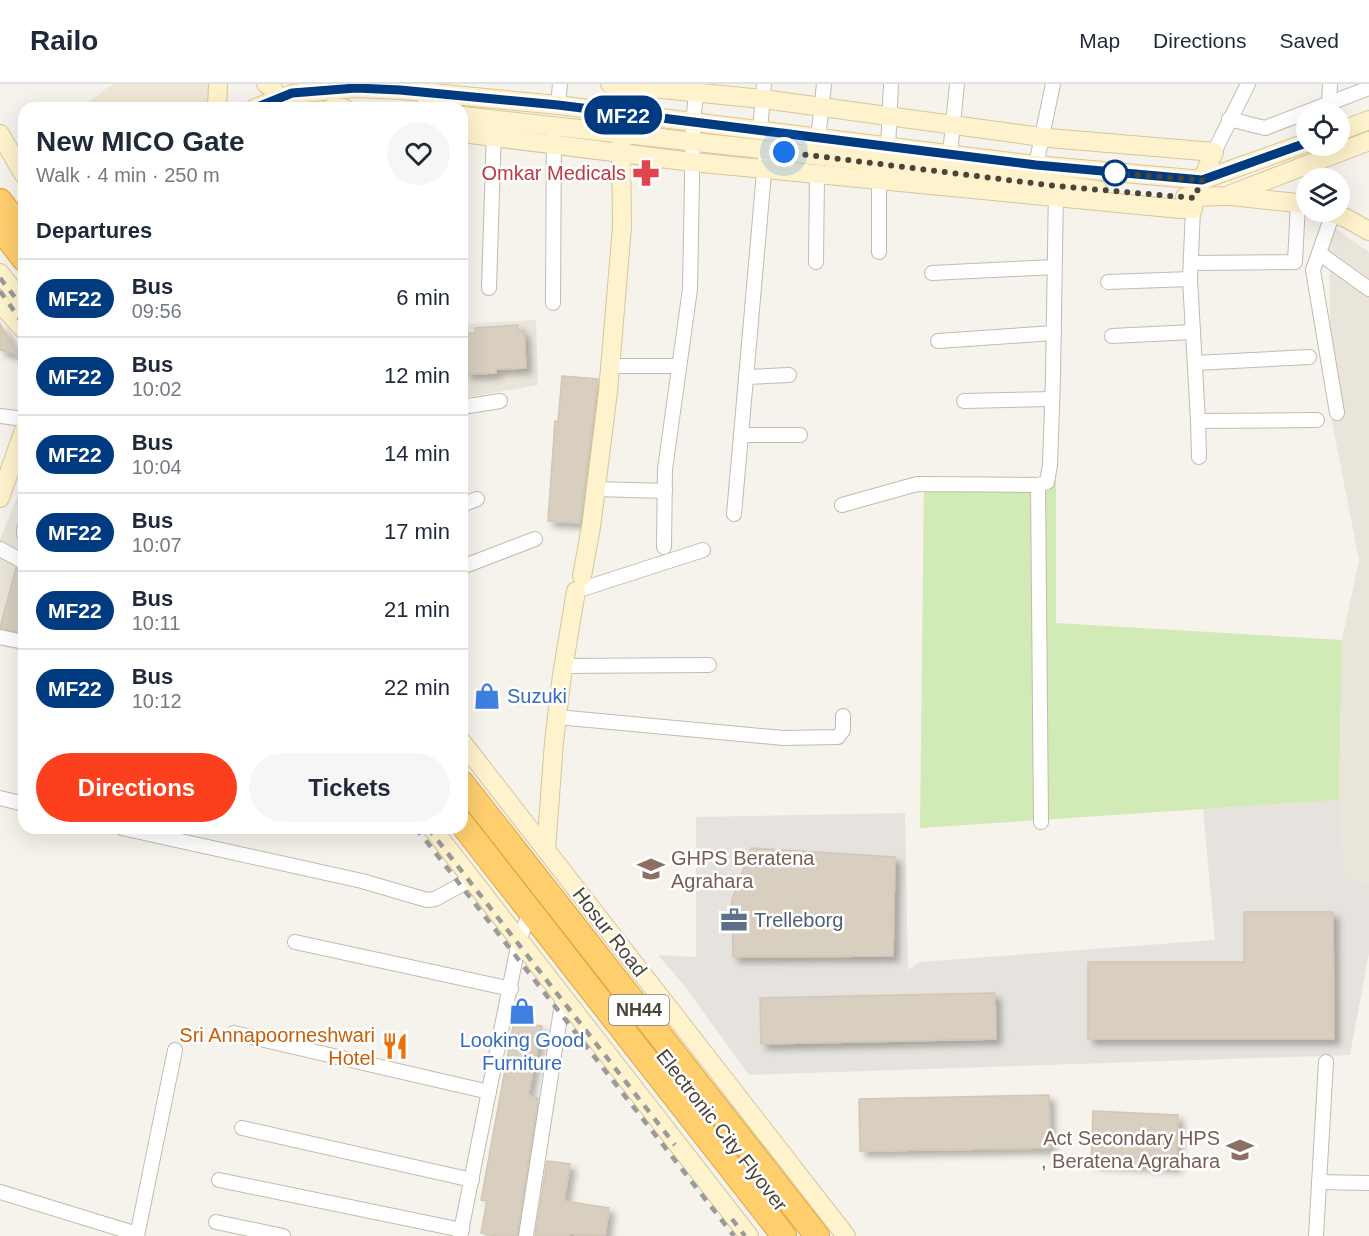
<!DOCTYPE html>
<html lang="en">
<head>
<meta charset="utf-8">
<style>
	:root { --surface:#fff; --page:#f6f6f7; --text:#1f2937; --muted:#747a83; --line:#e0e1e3; --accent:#fc3f1d }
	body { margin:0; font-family:Helvetica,sans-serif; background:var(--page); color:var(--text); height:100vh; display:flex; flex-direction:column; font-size:22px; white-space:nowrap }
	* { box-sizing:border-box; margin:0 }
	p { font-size:20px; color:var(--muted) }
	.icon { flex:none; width:33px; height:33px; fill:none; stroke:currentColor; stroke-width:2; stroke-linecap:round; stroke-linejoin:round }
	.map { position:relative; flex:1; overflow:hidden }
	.sheet { position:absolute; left:18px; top:18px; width:450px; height:732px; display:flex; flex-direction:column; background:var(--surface); border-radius:18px; box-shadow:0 6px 24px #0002 }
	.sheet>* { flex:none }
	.badge { padding:0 12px; border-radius:20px; font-size:21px; line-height:39px }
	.buttons { position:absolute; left:1296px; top:18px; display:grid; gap:12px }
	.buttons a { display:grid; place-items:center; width:54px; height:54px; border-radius:50%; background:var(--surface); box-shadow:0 6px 24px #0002; font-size:30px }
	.you { position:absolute; width:30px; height:30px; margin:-15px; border:4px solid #fff; border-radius:50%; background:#1a73e8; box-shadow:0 0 0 9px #1a73e833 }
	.map>.badge { position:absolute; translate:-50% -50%; box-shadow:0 0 0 3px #fff }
	h2 { padding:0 18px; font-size:22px; line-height:54px }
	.round { display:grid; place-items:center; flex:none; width:63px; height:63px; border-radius:32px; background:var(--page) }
	.headline { display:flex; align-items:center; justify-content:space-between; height:102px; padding:0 18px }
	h1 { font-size:28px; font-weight:700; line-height:45px }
	.primary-button { display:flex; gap:12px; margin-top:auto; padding:12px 18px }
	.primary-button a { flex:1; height:69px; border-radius:36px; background:var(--accent); color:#fff; font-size:24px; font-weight:700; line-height:69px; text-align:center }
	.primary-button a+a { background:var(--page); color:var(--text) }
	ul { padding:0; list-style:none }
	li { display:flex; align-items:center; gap:18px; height:78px; padding:0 18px; border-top:2px solid var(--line) }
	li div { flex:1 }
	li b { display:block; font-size:22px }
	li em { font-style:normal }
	li .badge { min-width:66px; font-weight:700; text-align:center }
	header { display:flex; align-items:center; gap:36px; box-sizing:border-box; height:84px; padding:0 30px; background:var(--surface); border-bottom:2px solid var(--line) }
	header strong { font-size:28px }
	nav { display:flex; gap:33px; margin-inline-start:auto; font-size:21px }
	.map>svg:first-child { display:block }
	.residential { fill:#eae5da }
	.industrial { fill:#e6e2dd }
	.education { fill:#efe8d6 }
	.green { fill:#d2eab5 }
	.building { fill:#d8cfc1; stroke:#d3c7b4; stroke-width:1.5; filter:url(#shadow) }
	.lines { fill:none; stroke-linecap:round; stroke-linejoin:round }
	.street-casing { stroke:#c2bbae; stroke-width:16 }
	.secondary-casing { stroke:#d6c79b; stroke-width:20 }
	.highway-casing { stroke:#e0a43c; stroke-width:26 }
	.street { stroke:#fff; stroke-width:14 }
	.secondary { stroke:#fff3cd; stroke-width:18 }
	.highway { stroke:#ffcf6e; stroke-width:24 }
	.rail { stroke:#9a9a9a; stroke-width:4.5; stroke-dasharray:8 8; stroke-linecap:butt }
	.line-casing { stroke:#fff; stroke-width:14 }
	.line { stroke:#003b80; stroke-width:9 }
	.walk { stroke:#4b4439; stroke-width:6; stroke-dasharray:0 10.8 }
	.stop-dot { fill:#fff; stroke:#003b80; stroke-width:3 }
	.labels { text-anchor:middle; stroke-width:5; stroke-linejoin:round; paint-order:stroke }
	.shield { fill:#fff; stroke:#817c74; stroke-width:1.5 }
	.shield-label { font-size:18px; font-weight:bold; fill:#4b4439 }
	.health-label { font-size:20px; fill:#be3a42; stroke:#fff; text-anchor:end }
	.shop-label { font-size:20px; fill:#366cbe; stroke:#fff; text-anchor:start }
	.education-label { font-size:20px; fill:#785e54; stroke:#fff; text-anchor:start }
	.service-label { font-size:20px; fill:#4e5e75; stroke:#fff; text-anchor:start }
	.street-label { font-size:20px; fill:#4b4439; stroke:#fff }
	.food-label { font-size:20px; fill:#c56008; stroke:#fff; text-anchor:end }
</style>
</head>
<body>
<header>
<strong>Railo</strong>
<nav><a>Map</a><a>Directions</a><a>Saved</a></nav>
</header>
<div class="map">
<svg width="1369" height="1152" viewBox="0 0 1369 1152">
	<defs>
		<filter id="shadow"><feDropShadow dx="5.5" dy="5.5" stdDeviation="3" flood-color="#0004"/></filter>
	</defs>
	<rect width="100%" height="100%" fill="#f6f3ec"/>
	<!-- residential -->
	<g class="residential">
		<path d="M 1329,140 L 1369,168 L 1369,799 L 1345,793 L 1339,716 L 1342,556 L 1359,476 L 1331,333 Z"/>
		<path d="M 536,236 L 538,301 L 462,314 L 462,240 Z"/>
		<path d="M 24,397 L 24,567 L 0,562 L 0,455 Z"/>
	</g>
	<!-- industrial -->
	<path class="industrial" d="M 1339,716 L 1345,793 L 1369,799 L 1369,869 L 1350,971 L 749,991 L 683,900 L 658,871 L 696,873 L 696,733 L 905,729 L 908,886 L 920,878 L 1215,856 L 1203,725 Z"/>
	<!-- education -->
	<path class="education" d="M 113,0 L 209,0 L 208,24 L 80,24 Z"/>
	<!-- green -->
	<path class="green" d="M 924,394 L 1056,396 L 1056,539 L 1342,556 L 1339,716 L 920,744 Z"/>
	<!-- building -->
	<g class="building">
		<path d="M 0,240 L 19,271 L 0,266 Z"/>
		<path d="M 518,241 L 518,247 L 524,247 L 526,284 L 496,285 L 496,289 L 466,290 L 466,282 L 462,282 L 462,249 L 475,249 L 475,244 Z"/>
		<path d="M 562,292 L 598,295 L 580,439 L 548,437 L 555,337 L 558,338 Z"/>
		<path d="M 16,484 L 24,487 L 24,549 L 0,544 Z"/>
		<path d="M 751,764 L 895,773 L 893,872 L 733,873 L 732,816 Z"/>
		<path d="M 1244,828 L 1333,828 L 1334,955 L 1088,955 L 1088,878 L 1244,878 Z"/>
		<path d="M 995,909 L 996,955 L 761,960 L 760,914 Z"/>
		<path d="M 514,937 L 542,942 L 528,1012 L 538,1014 L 517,1152 L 496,1152 L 481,1149 L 487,1117 L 481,1116 Z"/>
		<path d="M 1049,1011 L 1050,1064 L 860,1067 L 859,1015 Z"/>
		<path d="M 1093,1027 L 1178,1031 L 1176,1083 L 1091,1079 Z"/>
		<path d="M 547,1077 L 570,1080 L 564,1117 L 609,1124 L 605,1152 L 569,1150 L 569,1152 L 535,1152 Z"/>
	</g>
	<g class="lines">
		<defs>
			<g id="street">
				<path d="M 1329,19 L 1330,0"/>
				<path d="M 558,21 L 560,0"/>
				<path d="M 425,24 L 427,0"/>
				<path d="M 1229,35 L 1265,44 L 1369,4"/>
				<path d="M 760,47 L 764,0"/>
				<path d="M 818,55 L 824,0"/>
				<path d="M 888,64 L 891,0"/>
				<path d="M 1214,68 L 1248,0"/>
				<path d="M 950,70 L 957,0"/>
				<path d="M 1036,81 L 1053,0"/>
				<path d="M 879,97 L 879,168"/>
				<path d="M 1193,125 L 1190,195 L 1198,337"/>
				<path d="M 1333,129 L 1313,186 L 1337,329"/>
				<path d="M 1319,169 L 1369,205"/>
				<path d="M 816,178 L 817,90"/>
				<path d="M 1192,179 L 1295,178 L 1298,119"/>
				<path d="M 932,189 L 1054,183"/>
				<path d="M 1108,198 L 1190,195"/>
				<path d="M 489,204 L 494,44"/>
				<path d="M 553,219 L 554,42"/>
				<path d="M 1112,252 L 1193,248"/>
				<path d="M 938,257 L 1054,249"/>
				<path d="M 1195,279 L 1309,273"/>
				<path d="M 610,282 L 679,282"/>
				<path d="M 746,293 L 789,291"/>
				<path d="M 964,317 L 1052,315"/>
				<path d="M 462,323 L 500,317"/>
				<path d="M 0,332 L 24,335"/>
				<path d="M 741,351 L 766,66"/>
				<path d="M 1199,373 L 1198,337 L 1317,336"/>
				<path d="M 1038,401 L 1041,738"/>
				<path d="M 596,405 L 665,407"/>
				<path d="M 462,421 L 477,415"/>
				<path d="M 842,421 L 917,400 L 1038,401 L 1047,398 L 1050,381 L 1053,293 L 1056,104"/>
				<path d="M 734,430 L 741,351 L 800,351"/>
				<path d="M 24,445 L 24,450"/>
				<path d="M 664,463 L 665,385 L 690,205 L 693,39 L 697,0"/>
				<path d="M 0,465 L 24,478"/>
				<path d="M 462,483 L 535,455"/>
				<path d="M 576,507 L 703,466"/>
				<path d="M 0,553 L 24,558"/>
				<path d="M 563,582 L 709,581"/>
				<path d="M 557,633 L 783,654 L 838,653 L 843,646 L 843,632"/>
				<path d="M 0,714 L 24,720"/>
				<path d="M 122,744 L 362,797 L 427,816 L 435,815 L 472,795"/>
				<path d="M 295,858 L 511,905"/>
				<path d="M 234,949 L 489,1008"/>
				<path d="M 242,1044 L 472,1096"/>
				<path d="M 219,1096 L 462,1146"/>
				<path d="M 1319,1098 L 1369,1099"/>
				<path d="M 0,1108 L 137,1150"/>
				<path d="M 216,1138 L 283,1152"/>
				<path d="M 137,1152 L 175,966"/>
				<path d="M 460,1152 L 519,857 L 526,838"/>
				<path d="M 526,1152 L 563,913"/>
				<path d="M 1316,1152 L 1326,978"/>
			</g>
			<g id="secondary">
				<path d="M 266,0 L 273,5 L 279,15"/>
				<path d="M 217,24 L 218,0"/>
				<path d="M 255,24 L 292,10 L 356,4 L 401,6 L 558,21 L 1036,81 L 1202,96 L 1306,59"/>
				<path d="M 331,24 L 344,24"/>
				<path d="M 462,32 L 885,79 L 1098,106"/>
				<path d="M 1340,47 L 1369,36"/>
				<path d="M 462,49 L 692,78 L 1180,125 L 1193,125 L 1194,114 L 1214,68 L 1049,54 L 763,15 L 610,0"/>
				<path d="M 0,50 L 24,91"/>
				<path d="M 1231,112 L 1306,120"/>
				<path d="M 1185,113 L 1226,112 L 1369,57"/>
				<path d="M 1329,128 L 1346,134 L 1369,147"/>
				<path d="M 0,189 L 24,220"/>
				<path d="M 0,219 L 24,246"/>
				<path d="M 0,414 L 24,346"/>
				<path d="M 582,492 L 591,443 L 608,308 L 622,143 L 621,57"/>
				<path d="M 462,658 L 846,1152"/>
				<path d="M 432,744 L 749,1152"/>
				<path d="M 546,766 L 554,658 L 562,591 L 576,507"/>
			</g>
			<g id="highway">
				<path d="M 0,117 L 24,148"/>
				<path d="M 0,144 L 24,175"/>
				<path d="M 462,699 L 817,1152"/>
				<path d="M 462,740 L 784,1152"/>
			</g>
		</defs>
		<!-- street casing -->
		<use href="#street" class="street-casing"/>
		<!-- secondary casing -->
		<use href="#secondary" class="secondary-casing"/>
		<!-- highway casing -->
		<use href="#highway" class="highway-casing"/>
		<!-- street -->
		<use href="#street" class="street"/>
		<!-- secondary -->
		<use href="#secondary" class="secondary"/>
		<!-- highway -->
		<use href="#highway" class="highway"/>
		<!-- rail -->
		<g class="rail">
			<path d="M 0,194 L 24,225"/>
			<path d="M 0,207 L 24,241"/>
			<path d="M 416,744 L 734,1152"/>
			<path d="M 428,744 L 675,1061"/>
			<path d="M 732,1135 L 745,1152"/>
		</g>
	</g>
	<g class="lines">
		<defs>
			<path id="line" d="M 255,24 L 292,9 L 356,4 L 400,6 L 558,21 L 1036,81 L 1202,96 L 1306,59"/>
		</defs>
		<!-- line casing -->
		<use href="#line" class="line-casing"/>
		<!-- line -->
		<use href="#line" class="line"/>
		<!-- walk -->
		<path class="walk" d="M 784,68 L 1056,102 L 1194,114 L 1202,96 L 1115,89"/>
	</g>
	<!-- icons -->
	<defs>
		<symbol id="pharmacy-bare" viewBox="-9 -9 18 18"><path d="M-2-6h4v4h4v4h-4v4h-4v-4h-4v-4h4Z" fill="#e0444e" stroke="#fff" stroke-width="2.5" paint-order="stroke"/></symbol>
		<symbol id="shop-bare" viewBox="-9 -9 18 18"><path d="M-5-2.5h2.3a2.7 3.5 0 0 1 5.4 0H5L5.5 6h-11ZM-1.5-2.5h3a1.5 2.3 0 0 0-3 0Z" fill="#3f7fe0" stroke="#fff" stroke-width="2.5" paint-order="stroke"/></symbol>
		<symbol id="school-bare" viewBox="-9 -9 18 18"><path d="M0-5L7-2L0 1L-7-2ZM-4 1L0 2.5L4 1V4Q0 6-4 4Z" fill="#8d6e63" stroke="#fff" stroke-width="2.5" paint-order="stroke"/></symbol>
		<symbol id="office-bare" viewBox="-9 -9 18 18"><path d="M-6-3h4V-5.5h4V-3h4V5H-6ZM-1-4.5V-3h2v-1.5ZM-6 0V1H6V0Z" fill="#5c6f8a" stroke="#fff" stroke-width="2.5" paint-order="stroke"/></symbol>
		<symbol id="restaurant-bare" viewBox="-9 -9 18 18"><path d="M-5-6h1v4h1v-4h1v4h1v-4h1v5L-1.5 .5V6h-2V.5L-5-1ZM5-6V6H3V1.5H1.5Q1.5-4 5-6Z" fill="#e8710a" stroke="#fff" stroke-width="2.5" paint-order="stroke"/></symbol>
	</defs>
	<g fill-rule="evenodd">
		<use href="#pharmacy-bare" x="627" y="70" width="38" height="38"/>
		<use href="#shop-bare" x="468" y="593" width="38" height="38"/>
		<use href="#school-bare" x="632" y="766" width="38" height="38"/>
		<use href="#office-bare" x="715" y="817" width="38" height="38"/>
		<use href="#shop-bare" x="503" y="908" width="38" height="38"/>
		<use href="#restaurant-bare" x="376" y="943" width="38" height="38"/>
		<use href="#school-bare" x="1221" y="1047" width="38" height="38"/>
	</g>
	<!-- markers -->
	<circle class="stop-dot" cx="1115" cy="89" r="12"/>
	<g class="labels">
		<!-- shield labels -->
		<rect class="shield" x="609" y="911" width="60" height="30" rx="4.5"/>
		<g class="shield-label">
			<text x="639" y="932">NH44</text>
		</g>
		<!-- health labels -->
		<g class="health-label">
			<text x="626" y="96">Omkar Medicals</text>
		</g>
		<!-- shop labels -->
		<g class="shop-label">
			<text x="507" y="619">Suzuki</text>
			<text x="522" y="963" text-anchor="middle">Looking Good<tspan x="522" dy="23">Furniture</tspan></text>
		</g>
		<!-- education labels -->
		<g class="education-label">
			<text x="671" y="781">GHPS Beratena<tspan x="671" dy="23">Agrahara</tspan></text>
			<text x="1220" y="1061" text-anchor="end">Act Secondary HPS<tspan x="1220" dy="23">, Beratena Agrahara</tspan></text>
		</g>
		<!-- service labels -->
		<g class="service-label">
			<text x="754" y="843">Trelleborg</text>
		</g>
		<!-- street labels -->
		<g class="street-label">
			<text transform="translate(610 848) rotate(52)" y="7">Hosur Road</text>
			<text transform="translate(722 1046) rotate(52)" y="7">Electronic City Flyover</text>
		</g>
		<!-- food labels -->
		<g class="food-label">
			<text x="375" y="958">Sri Annapoorneshwari<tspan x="375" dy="23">Hotel</tspan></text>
		</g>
	</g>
</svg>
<div class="buttons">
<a><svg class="icon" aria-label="locate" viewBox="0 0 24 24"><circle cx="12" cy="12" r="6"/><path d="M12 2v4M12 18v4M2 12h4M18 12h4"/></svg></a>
<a><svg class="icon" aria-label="layers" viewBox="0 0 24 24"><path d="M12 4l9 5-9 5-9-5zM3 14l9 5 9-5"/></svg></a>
</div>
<div class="you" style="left:784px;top:68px"></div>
<b class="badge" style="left:623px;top:31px;background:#003b80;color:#fff">MF22</b>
<section class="sheet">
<div class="headline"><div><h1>New MICO Gate</h1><p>Walk · 4 min · 250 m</p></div><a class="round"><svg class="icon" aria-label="heart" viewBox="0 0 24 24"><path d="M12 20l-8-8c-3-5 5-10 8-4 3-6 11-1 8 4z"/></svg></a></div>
<h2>Departures</h2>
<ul>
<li><span class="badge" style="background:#003b80;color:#fff">MF22</span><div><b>Bus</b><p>09:56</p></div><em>6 min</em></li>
<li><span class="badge" style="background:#003b80;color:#fff">MF22</span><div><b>Bus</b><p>10:02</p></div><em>12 min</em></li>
<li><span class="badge" style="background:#003b80;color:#fff">MF22</span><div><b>Bus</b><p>10:04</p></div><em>14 min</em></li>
<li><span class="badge" style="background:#003b80;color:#fff">MF22</span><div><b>Bus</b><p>10:07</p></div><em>17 min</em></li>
<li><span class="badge" style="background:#003b80;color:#fff">MF22</span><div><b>Bus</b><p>10:11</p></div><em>21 min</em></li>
<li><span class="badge" style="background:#003b80;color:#fff">MF22</span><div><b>Bus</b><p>10:12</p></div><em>22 min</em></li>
</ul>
<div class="primary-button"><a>Directions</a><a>Tickets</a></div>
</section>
</div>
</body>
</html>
